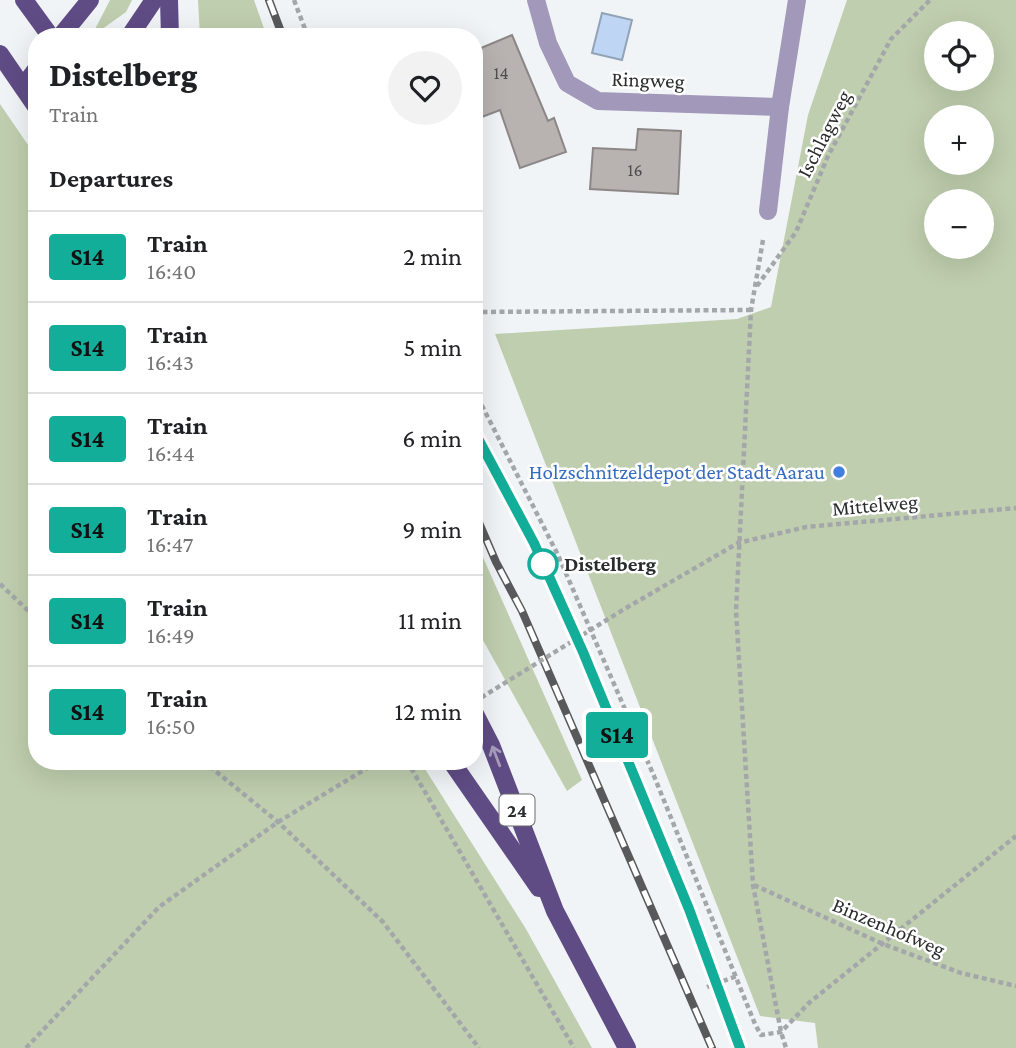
<!DOCTYPE html>
<html lang="en">
<head>
<meta charset="utf-8">
<style>
	:root { --surface:#fff; --page:#f2f2f2; --text:#202124; --muted:#757577; --line:#e0e0e0 }
	body { margin:0; font-family:"Crimson Pro",serif; background:var(--page); color:var(--text); height:100vh; display:flex; flex-direction:column; font-size:26px; white-space:nowrap }
	* { box-sizing:border-box; margin:0 }
	p { font-size:23px; color:var(--muted) }
	.icon { flex:none; width:38px; height:38px; fill:none; stroke:currentColor; stroke-width:2; stroke-linecap:round; stroke-linejoin:round }
	.map { position:relative; flex:1; overflow:hidden }
	.sheet { position:absolute; left:28px; top:28px; width:455px; height:742px; display:flex; flex-direction:column; background:var(--surface); border-radius:28px; box-shadow:0 7px 28px #0002 }
	.sheet>* { flex:none }
	.badge { padding:0 14px; border-radius:5px; font-size:24px; line-height:46px }
	.fabs { position:absolute; left:924px; top:21px; display:grid; gap:14px }
	.fabs a { display:grid; place-items:center; width:70px; height:70px; border-radius:50%; background:var(--surface); box-shadow:0 7px 28px #0002; font-size:35px }
	.map>.badge { position:absolute; translate:-50% -50%; box-shadow:0 0 0 4px #fff }
	h2 { padding:0 21px; font-size:26px; line-height:63px }
	.round { display:grid; place-items:center; flex:none; width:74px; height:74px; border-radius:37px; background:var(--page) }
	.summary { display:flex; align-items:center; justify-content:space-between; height:119px; padding:0 21px }
	h1 { font-size:33px; font-weight:800; line-height:52px }
	ul { padding:0; list-style:none }
	li { display:flex; align-items:center; gap:21px; height:91px; padding:0 21px; border-top:2px solid var(--line) }
	li div { flex:1 }
	li b { display:block; font-size:26px }
	li em { font-style:normal }
	li .badge { min-width:77px; font-weight:700; text-align:center }
	.map>svg:first-child { display:block }
	.green { fill:#bfceae; fill-rule:evenodd }
	.water { fill:#bed6f4; stroke:#92a3b8; stroke-width:2 }
	.building { fill:#b8b3b1; stroke:#8c8786; stroke-width:2 }
	.lines { fill:none; stroke-linecap:round; stroke-linejoin:round }
	.path { stroke:#a4a7a9; stroke-width:4.5; stroke-dasharray:5 3.5; stroke-linecap:butt }
	.minor { stroke:#a298b9; stroke-width:18 }
	.major { stroke:#604c85; stroke-width:18 }
	.rail-casing { stroke:#57595a; stroke-width:8 }
	.rail { stroke:#fff; stroke-width:5; stroke-dasharray:16; stroke-linecap:butt }
	.path-bridge { stroke:#a4a7a9; stroke-width:4.5; stroke-dasharray:5 3.5; stroke-linecap:butt }
	.oneway { stroke:#a89dbc }
	.line-casing { stroke:#fff; stroke-width:16 }
	.line { stroke:#13ae99; stroke-width:10 }
	.shop-dot { fill:#3f7fe0; stroke:#fff; stroke-width:2.5 }
	.stop-dot { fill:#fff; stroke:#13ae99; stroke-width:3.5 }
	.labels { text-anchor:middle; stroke-width:5; stroke-linejoin:round; paint-order:stroke }
	.number-label { font-size:18px; fill:#4e4d4d }
	.shield { fill:#fff; stroke:#6a6b6b; stroke-width:2 }
	.shield-label { font-size:19px; font-weight:bold; fill:#2a2b2c }
	.street-label { font-size:21px; fill:#2a2b2c; stroke:#fff }
	.shop-label { font-size:21px; fill:#366cbe; stroke:#fff; text-anchor:end }
	.stop-label { font-size:21px; font-weight:bold; fill:#2a2b2c; stroke:#fff; text-anchor:start }
</style>
</head>
<body>
<div class="map">
<svg width="1016" height="1048" viewBox="0 0 1016 1048">
	<rect width="100%" height="100%" fill="#f0f4f7"/>
	<!-- green -->
	<g class="green">
		<path d="M 110,0 L 132,0 L 126,12 L 91,37 Z"/>
		<path d="M 198,0 L 254,0 L 267,37 L 200,37 Z"/>
		<path d="M 847,0 L 1016,0 L 1016,1048 L 818,1048 L 815,1023 L 760,1016 L 495,334 L 737,319 L 771,307 L 808,115 ZM 982,33 L 982,79 L 936,79 L 936,33 ZM 982,117 L 982,163 L 936,163 L 936,117 ZM 936,201 L 982,201 L 982,247 L 936,247 Z"/>
		<path d="M 0,104 L 37,158 L 37,761 L 420,761 L 526,929 L 592,1048 L 0,1048 Z"/>
		<path d="M 474,537 L 582,780 L 567,791 L 474,624 Z"/>
	</g>
	<!-- water -->
	<path class="water" d="M 602,13 L 632,20 L 622,60 L 592,53 Z"/>
	<!-- building -->
	<g class="building">
		<path d="M 512,35 L 548,121 L 554,118 L 566,152 L 520,168 L 500,110 L 474,120 L 474,51 Z"/>
		<path d="M 638,129 L 681,131 L 678,194 L 590,189 L 593,148 L 636,150 Z"/>
	</g>
	<g class="lines">
		<!-- path -->
		<g class="path">
			<path d="M 294,0 L 308,37"/>
			<path d="M 763,240 L 751,310 L 736,611 L 753,885 L 781,1032 L 786,1048"/>
			<path d="M 757,286 L 796,232 L 828,156 L 891,39 L 930,0"/>
			<path d="M 474,312 L 751,310"/>
			<path d="M 474,390 L 558,555 L 654,776 L 755,1024 L 761,1035 L 781,1032 L 810,1002 L 1016,836"/>
			<path d="M 0,584 L 37,619"/>
			<path d="M 626,608 L 738,543 L 806,527 L 1016,508"/>
			<path d="M 203,761 L 278,822 L 383,922 L 479,1048"/>
			<path d="M 407,761 L 574,1048"/>
			<path d="M 754,885 L 883,944 L 961,973 L 1016,986"/>
			<path d="M 707,987 L 737,976"/>
			<path d="M 26,1048 L 159,907 L 278,822 L 379,761"/>
		</g>
		<!-- minor -->
		<g class="minor">
			<path d="M 536,0 L 548,43 L 567,83 L 598,101 L 780,107"/>
			<path d="M 768,211 L 780,107 L 797,0"/>
		</g>
		<!-- major -->
		<g class="major">
			<path d="M 24,0 L 51,37"/>
			<path d="M 169,0 L 170,37"/>
			<path d="M 60,37 L 90,0"/>
			<path d="M 129,37 L 154,0"/>
			<path d="M 0,54 L 37,108"/>
			<path d="M 23,87 L 37,68"/>
			<path d="M 474,712 L 491,745 L 555,911 L 627,1048"/>
			<path d="M 451,761 L 539,888"/>
		</g>
		<defs>
			<g id="rail">
				<path d="M 269,0 L 283,37"/>
				<path d="M 474,430 L 534,543 L 592,672 L 689,909 L 740,1048"/>
				<path d="M 474,511 L 496,562 L 522,611 L 712,1048"/>
			</g>
		</defs>
		<!-- rail casing -->
		<use href="#rail" class="rail-casing"/>
		<!-- rail -->
		<use href="#rail" class="rail"/>
		<!-- path-bridge -->
		<path class="path-bridge" d="M 474,702 L 626,608"/>
	</g>
	<!-- one-way arrows -->
	<defs><path id="oneway-shaft" d="M-6 0H5M1.5-3L5.5 0L1.5 3" fill="none" stroke-width="1.6" stroke-linecap="round" stroke-linejoin="round" transform="scale(1.75)"/></defs>
	<use class="oneway" href="#oneway-shaft" transform="translate(496 756) rotate(-111)"/>
	<g class="lines">
		<defs>
			<path id="line" d="M 474,431 L 534,543 L 583,652 L 689,909 L 740,1048"/>
		</defs>
		<!-- line casing -->
		<use href="#line" class="line-casing"/>
		<!-- line -->
		<use href="#line" class="line"/>
	</g>
	<!-- markers -->
	<circle class="shop-dot" cx="839" cy="472" r="7"/>
	<circle class="stop-dot" cx="543" cy="564" r="14"/>
	<g class="labels">
		<!-- number labels -->
		<g class="number-label">
			<text x="501" y="79">14</text>
			<text x="635" y="176">16</text>
		</g>
		<!-- shield labels -->
		<rect class="shield" x="499.5" y="794.5" width="35" height="31" rx="5"/>
		<g class="shield-label">
			<text x="517" y="817">24</text>
		</g>
		<!-- street labels -->
		<g class="street-label">
			<text transform="translate(648 80) rotate(2)" y="7">Ringweg</text>
			<text transform="translate(824 134) rotate(-63)" y="7">Ischlagweg</text>
			<text transform="translate(875 505) rotate(-5)" y="7">Mittelweg</text>
			<text transform="translate(889 927) rotate(23)" y="7">Binzenhofweg</text>
		</g>
		<!-- shop labels -->
		<g class="shop-label">
			<text x="825" y="479">Holzschnitzeldepot der Stadt Aarau</text>
		</g>
		<!-- stop labels -->
		<g class="stop-label">
			<text x="564" y="571">Distelberg</text>
		</g>
	</g>
</svg>
<div class="fabs">
<a><svg class="icon" aria-label="locate" viewBox="0 0 24 24"><circle cx="12" cy="12" r="6"/><path d="M12 2v4M12 18v4M2 12h4M18 12h4"/></svg></a>
<a>+</a>
<a>−</a>
</div>
<b class="badge" style="left:617px;top:735px;background:#13ae99;color:#111">S14</b>
<section class="sheet">
<div class="summary"><div><h1>Distelberg</h1><p>Train</p></div><a class="round"><svg class="icon" aria-label="heart" viewBox="0 0 24 24"><path d="M12 20l-8-8c-3-5 5-10 8-4 3-6 11-1 8 4z"/></svg></a></div>
<h2>Departures</h2>
<ul>
<li><span class="badge" style="background:#13ae99;color:#111">S14</span><div><b>Train</b><p>16:40</p></div><em>2 min</em></li>
<li><span class="badge" style="background:#13ae99;color:#111">S14</span><div><b>Train</b><p>16:43</p></div><em>5 min</em></li>
<li><span class="badge" style="background:#13ae99;color:#111">S14</span><div><b>Train</b><p>16:44</p></div><em>6 min</em></li>
<li><span class="badge" style="background:#13ae99;color:#111">S14</span><div><b>Train</b><p>16:47</p></div><em>9 min</em></li>
<li><span class="badge" style="background:#13ae99;color:#111">S14</span><div><b>Train</b><p>16:49</p></div><em>11 min</em></li>
<li><span class="badge" style="background:#13ae99;color:#111">S14</span><div><b>Train</b><p>16:50</p></div><em>12 min</em></li>
</ul>
</section>
</div>
</body>
</html>
